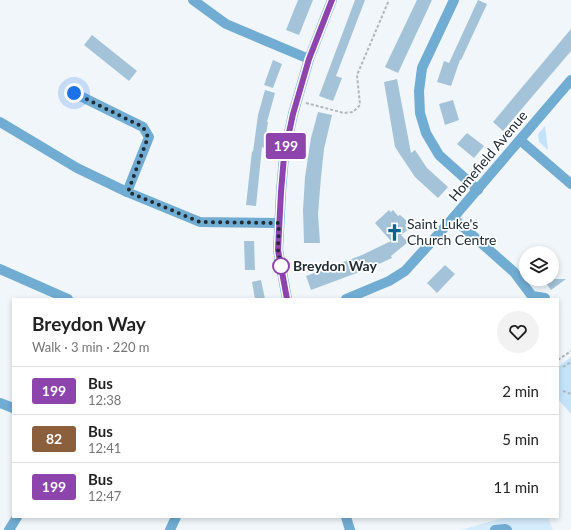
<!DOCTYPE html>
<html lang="en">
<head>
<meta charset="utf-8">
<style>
	:root { --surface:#fff; --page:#f2f2f2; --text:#222; --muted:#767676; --line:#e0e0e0 }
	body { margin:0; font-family:Lato,sans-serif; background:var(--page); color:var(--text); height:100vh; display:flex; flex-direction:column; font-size:15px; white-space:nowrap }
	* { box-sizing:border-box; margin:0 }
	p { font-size:13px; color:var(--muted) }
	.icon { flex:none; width:22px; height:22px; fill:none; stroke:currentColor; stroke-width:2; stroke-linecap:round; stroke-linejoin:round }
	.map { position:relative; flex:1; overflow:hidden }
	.drawer { position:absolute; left:12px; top:298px; width:547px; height:220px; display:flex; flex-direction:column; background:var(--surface); border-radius:0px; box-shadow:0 2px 6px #0003 }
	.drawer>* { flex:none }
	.badge { padding:0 8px; border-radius:3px; font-size:14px; line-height:26px }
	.fabs { position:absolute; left:519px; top:246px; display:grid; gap:8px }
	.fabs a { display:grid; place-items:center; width:40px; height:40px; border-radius:50%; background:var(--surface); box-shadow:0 2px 6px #0003; font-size:20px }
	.you { position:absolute; width:20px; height:20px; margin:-10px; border:3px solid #fff; border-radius:50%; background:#1a73e8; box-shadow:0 0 0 6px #1a73e833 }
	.map>.badge { position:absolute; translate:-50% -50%; box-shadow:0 0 0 2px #fff }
	.round { display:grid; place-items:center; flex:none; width:42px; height:42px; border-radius:21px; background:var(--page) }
	.summary { display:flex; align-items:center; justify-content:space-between; height:68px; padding:0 20px }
	h1 { font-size:19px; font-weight:700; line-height:30px }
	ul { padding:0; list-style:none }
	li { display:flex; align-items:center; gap:12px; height:48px; padding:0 20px; border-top:1px solid var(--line) }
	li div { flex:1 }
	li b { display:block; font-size:15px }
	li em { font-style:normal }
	li .badge { min-width:44px; font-weight:700; text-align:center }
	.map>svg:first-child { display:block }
	.built { fill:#d5ecfc }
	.green { fill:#c4e3f9 }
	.building { fill:#a4c3d8 }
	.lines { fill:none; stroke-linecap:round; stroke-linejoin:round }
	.path { stroke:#b0b8bd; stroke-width:2; stroke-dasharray:3 2; stroke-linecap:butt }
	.minor { stroke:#71acd3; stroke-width:10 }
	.line-casing { stroke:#fff; stroke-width:9 }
	.line { stroke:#8e44ad; stroke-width:6 }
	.walk { stroke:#212d35; stroke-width:4; stroke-dasharray:0 7.2 }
	.stop-dot { fill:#fff; stroke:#8e44ad; stroke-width:2 }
	.labels { text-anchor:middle; stroke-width:3.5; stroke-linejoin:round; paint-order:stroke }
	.street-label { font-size:14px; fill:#212d35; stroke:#fff }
	.poi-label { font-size:14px; fill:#212d35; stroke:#fff; text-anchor:start }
	.stop-label { font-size:14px; font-weight:bold; fill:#212d35; stroke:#fff; text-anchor:start }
</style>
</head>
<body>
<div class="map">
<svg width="571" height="530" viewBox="0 0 571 530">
	<rect width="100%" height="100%" fill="#f0f6fa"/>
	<!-- built -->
	<path class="built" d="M 506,517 L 548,517 L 553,530 L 461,530 Z"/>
	<!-- green -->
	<g class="green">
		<path d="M 545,126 L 548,150 L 539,142 L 538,134 Z"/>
		<path d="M 571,357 L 571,414 L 558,399 L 558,367 Z"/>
	</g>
	<!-- building -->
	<g class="building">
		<path d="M 298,0 L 313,0 L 299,35 L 286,30 Z"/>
		<path d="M 355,0 L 365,0 L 336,76 L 342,78 L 333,101 L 319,96 Z"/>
		<path d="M 417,0 L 432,0 L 398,73 L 385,67 Z"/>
		<path d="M 478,0 L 487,4 L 461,60 L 460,60 L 451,86 L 437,82 L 444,61 L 449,63 Z"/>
		<path d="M 571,29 L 571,51 L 503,131 L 493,122 Z"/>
		<path d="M 92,35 L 137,71 L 129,81 L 84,45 Z"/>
		<path d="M 273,60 L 282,64 L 273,88 L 264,85 Z"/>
		<path d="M 397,79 L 411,153 L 415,150 L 427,168 L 448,187 L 438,198 L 415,177 L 395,147 L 384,82 Z"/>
		<path d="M 265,90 L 275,93 L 267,122 L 268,122 L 264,148 L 262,147 L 256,206 L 246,205 L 252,151 L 253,152 L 258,115 Z"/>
		<path d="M 453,100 L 459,120 L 445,125 L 439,104 Z"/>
		<path d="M 318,112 L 332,115 L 324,149 L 321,177 L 318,214 L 320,243 L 304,243 L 303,210 L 305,177 L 311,138 Z"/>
		<path d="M 467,133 L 484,146 L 474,158 L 457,144 Z"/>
		<path d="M 389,210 L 391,212 L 393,210 L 398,216 L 400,215 L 408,222 L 405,225 L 409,229 L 401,235 L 408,242 L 391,256 L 392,258 L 370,268 L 311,290 L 306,276 L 362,255 L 391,241 L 375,223 Z"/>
		<path d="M 244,241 L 254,241 L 255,270 L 245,270 Z"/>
		<path d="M 445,265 L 455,274 L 437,293 L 427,283 Z"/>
		<path d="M 543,279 L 566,279 L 551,290 Z"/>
		<path d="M 261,280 L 265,299 L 255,299 L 252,282 Z"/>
	</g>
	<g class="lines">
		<!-- path -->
		<g class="path">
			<path d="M 306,103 L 344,113 L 353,112 L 360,105 L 357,75 L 389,0"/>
			<path d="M 558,360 L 571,351"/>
			<path d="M 563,367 L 571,362"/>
			<path d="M 563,391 L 571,394"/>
		</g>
		<!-- minor -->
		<g class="minor">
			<path d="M 193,0 L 226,24 L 309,59"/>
			<path d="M 454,0 L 422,68 L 419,91 L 420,113 L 426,133 L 439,155 L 478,190"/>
			<path d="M 74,93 L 143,127 L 149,137 L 127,192"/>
			<path d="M 0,122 L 77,168 L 127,192 L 200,222 L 279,223"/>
			<path d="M 520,140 L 571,184"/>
			<path d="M 453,218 L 514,272 L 532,296 L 545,298"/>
			<path d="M 0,269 L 68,299"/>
			<path d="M 287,299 L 278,250 L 281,192 L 284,156 L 293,114 L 309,59 L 332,0"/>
			<path d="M 346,299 L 389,281 L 405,271 L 453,218 L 571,80"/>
			<path d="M 0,403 L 13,408"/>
			<path d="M 346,517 L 350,530"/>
			<path d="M 9,530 L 17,517"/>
			<path d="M 170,530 L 176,517"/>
			<path d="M 495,530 L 505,529 L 507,530"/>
		</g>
	</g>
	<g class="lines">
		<defs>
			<path id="line" d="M 287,299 L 278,250 L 281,192 L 284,156 L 293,114 L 309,59 L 332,0"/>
		</defs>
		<!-- line casing -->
		<use href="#line" class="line-casing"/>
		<!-- line -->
		<use href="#line" class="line"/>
		<!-- walk -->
		<path class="walk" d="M 74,93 L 143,127 L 148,137 L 128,192 L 200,222 L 279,223 L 278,250 L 281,266"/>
	</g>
	<!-- icons -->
	<defs>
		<symbol id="church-bare" viewBox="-9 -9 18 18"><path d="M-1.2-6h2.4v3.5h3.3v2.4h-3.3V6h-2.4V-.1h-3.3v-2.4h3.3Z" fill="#006593" stroke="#fff" stroke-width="2.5" paint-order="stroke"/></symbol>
	</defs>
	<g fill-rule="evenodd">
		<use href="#church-bare" x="382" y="220" width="25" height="25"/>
	</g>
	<!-- markers -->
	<circle class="stop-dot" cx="281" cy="266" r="8"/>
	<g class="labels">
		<!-- street labels -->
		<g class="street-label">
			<text transform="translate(488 156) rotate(-50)" y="5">Homefield Avenue</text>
		</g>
		<!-- poi labels -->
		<g class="poi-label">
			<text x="407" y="229">Saint Luke's<tspan x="407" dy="16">Church Centre</tspan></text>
		</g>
		<!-- stop labels -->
		<g class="stop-label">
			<text x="293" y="271">Breydon Way</text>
		</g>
	</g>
</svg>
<div class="fabs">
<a><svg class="icon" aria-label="layers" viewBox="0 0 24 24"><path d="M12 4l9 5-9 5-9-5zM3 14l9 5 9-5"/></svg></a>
</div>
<div class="you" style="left:74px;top:93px"></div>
<b class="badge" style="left:286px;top:146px;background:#8e44ad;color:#fff">199</b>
<section class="drawer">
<div class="summary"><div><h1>Breydon Way</h1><p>Walk · 3 min · 220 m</p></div><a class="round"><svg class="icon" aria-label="heart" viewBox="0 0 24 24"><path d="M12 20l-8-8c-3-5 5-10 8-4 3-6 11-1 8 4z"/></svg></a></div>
<ul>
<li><span class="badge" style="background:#8e44ad;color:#fff">199</span><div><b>Bus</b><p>12:38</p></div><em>2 min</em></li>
<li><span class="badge" style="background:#8b5e3c;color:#fff">82</span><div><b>Bus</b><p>12:41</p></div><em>5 min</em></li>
<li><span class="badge" style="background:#8e44ad;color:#fff">199</span><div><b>Bus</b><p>12:47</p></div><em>11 min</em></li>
</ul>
</section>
</div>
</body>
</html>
